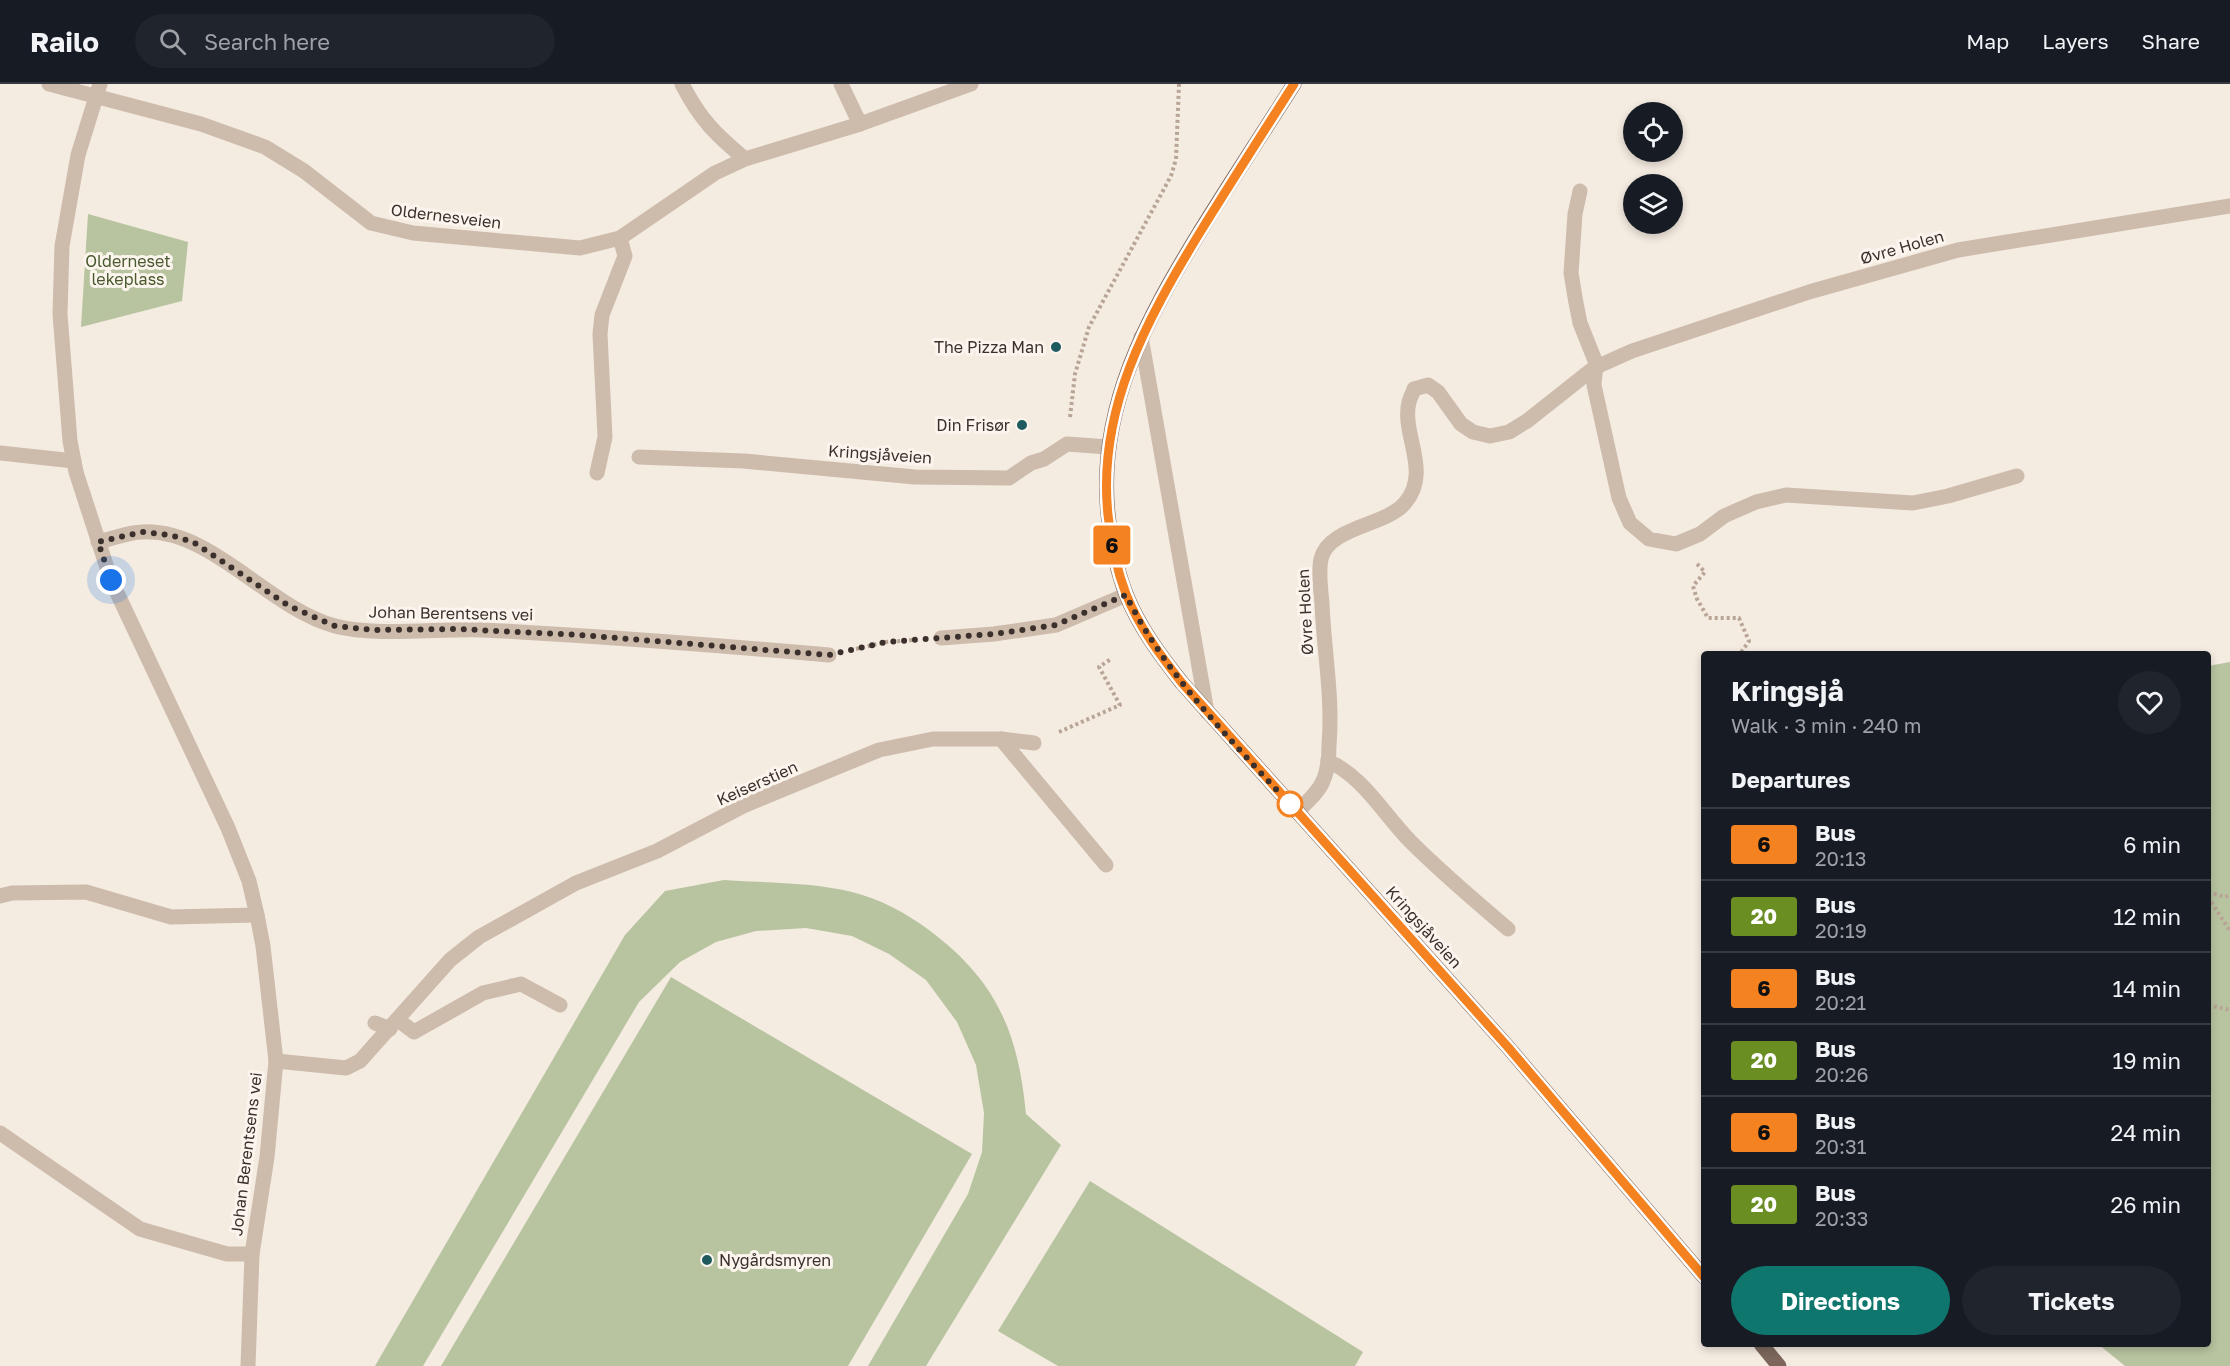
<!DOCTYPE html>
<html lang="en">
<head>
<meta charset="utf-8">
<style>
	:root { --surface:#171b24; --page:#20242c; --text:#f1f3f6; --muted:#9ea1a6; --line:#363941; --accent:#0f766e }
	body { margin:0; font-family:"Golos Text",sans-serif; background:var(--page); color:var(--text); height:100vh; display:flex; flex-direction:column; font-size:22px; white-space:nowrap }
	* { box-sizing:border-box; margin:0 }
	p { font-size:20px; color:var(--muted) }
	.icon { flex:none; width:33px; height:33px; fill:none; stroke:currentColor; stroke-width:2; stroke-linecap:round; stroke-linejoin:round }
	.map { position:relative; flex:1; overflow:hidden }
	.sheet { position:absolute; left:1701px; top:567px; width:510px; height:696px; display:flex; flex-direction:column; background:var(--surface); border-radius:6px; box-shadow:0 3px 9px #0003 }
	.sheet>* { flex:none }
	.badge { padding:0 12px; border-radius:4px; font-size:21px; line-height:39px }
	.tools { position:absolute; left:1623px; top:18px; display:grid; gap:12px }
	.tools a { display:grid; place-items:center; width:60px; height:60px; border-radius:50%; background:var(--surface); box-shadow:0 3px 9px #0003; font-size:30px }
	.you { position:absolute; width:30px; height:30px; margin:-15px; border:4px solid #fff; border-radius:50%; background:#1a73e8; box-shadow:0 0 0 9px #1a73e833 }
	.map>.badge { position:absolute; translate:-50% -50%; box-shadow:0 0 0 3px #fff }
	h2 { padding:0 30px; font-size:22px; line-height:54px }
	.round { display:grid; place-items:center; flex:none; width:63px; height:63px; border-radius:32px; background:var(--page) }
	.headline { display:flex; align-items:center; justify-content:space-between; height:102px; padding:0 30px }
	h1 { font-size:28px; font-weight:700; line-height:45px }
	.cta { display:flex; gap:12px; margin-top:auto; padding:12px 30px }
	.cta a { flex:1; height:69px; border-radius:36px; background:var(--accent); color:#fff; font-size:24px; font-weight:700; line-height:69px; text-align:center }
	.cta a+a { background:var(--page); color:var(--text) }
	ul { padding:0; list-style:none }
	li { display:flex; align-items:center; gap:18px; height:72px; padding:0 30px; border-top:2px solid var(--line) }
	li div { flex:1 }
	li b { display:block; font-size:22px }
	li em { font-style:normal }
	li .badge { min-width:66px; font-weight:700; text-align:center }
	header { display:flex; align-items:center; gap:36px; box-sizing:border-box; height:84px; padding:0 30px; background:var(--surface); border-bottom:2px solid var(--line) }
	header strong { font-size:28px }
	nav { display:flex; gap:33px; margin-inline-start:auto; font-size:21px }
	.search { width:420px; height:54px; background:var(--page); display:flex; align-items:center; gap:15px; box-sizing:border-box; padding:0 21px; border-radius:33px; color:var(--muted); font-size:22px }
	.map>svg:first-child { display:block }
	.green { fill:#b8c4a0 }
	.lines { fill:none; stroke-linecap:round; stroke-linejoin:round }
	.path { stroke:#b9a596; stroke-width:4; stroke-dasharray:3 3; stroke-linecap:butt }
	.minor { stroke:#cdbbac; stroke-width:15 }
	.major { stroke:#7d675c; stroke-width:15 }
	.line-casing { stroke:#fff; stroke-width:14 }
	.line { stroke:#f58220; stroke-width:9 }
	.walk { stroke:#3b302b; stroke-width:6; stroke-dasharray:0 10.8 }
	.poi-dot { fill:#1f5a5e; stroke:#fbf5ee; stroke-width:2 }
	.stop-dot { fill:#fff; stroke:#f58220; stroke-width:3 }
	.labels { text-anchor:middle; stroke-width:6; stroke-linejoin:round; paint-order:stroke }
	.street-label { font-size:16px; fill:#3b302b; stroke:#fbf5ee }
	.park-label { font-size:16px; fill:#4a5a2e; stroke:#fbf5ee }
	.poi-label { font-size:16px; fill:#3b302b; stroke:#fbf5ee; text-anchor:end }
</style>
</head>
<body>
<header>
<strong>Railo</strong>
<div class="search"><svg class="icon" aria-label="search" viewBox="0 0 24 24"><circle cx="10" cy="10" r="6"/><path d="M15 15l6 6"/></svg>Search here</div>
<nav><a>Map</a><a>Layers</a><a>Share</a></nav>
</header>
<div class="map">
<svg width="2230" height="1282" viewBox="0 0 2230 1282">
	<rect width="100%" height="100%" fill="#f4ebe1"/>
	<!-- green -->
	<g class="green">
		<path d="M 88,130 L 188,158 L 182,217 L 81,243 Z"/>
		<path d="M 2230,578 L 2230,1282 L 2125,1282 L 2098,1260 L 2208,1260 L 2208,582 Z"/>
		<path d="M 724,796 C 766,799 810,798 852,808 C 880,815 906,829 929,846 C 997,897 1018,948 1026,1030 L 1061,1061 L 926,1282 L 868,1282 L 968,1110 L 982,1068 L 984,1029 L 976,981 L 957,938 L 926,896 L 889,870 L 852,852 L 806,844 L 756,847 L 716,858 L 680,878 L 639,918 L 423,1282 L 375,1282 L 625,851 L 665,807 Z"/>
		<path d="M 671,893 L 972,1070 L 848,1282 L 441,1282 Z"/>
		<path d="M 1090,1097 L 1363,1268 L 1355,1282 L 1058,1282 L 998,1247 Z"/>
	</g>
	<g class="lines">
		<!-- path -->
		<g class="path">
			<path d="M 1070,333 L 1075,290 L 1089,243 L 1171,92 L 1176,75 L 1179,0"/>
			<path d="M 1697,480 L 1705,488 L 1693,502 L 1697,515 L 1708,534 L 1739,534 L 1749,557 L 1740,570"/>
			<path d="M 856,565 L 886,558 L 913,556"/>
			<path d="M 1059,648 L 1120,621 L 1099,583 L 1111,575"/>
			<path d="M 2208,808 L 2225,813 L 2230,811"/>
			<path d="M 2208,813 L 2230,847"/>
			<path d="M 2208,921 L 2230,926"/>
		</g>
		<!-- minor -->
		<g class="minor">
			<path d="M 49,0 L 201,40 L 265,63 L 304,87 L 371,139 L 413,149 L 580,164 L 620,154 L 715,89 L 745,75 L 860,40 L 971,0"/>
			<path d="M 100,0 L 78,71 L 62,162 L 60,230 L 70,357 L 76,388 L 111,496 L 228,744 L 249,797 L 257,831 L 263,862 L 276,977 L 267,1073 L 252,1170 L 248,1282"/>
			<path d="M 682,0 C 700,35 715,50 745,75"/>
			<path d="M 841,0 L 860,40"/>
			<path d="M 1580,107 L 1575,130 L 1571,189 L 1576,219 L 1580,239 L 1596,279 L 1594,301 L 1619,414 L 1630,439 L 1649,455 L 1676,460 L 1700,450 L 1724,432 L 1756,418 L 1786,411 L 1913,419 L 1948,412 L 2017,392"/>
			<path d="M 1141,253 L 1207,628"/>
			<path d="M 0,369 L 74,377"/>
			<path d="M 639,373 L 744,377 L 915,393 L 1009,394 L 1031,379 L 1044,375 L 1067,360 L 1108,363"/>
			<path d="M 597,389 L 605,353 L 600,250 L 602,231 L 625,172 L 620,154"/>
			<path d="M 98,458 C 112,455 128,448 142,448 C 211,444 268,524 335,542 C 377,553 440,544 485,546 C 600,552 714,561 829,571"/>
			<path d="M 941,554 L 994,550 L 1056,541 L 1126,511"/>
			<path d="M 1001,655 L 1106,781"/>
			<path d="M 1328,677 C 1364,693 1384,731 1411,758 C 1442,789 1475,817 1508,845"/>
			<path d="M 1297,728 C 1306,719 1318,709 1323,697 C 1328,686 1329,673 1329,661 C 1333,614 1324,567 1322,520 C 1321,506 1318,489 1321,475 C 1328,443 1386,442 1405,419 C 1432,387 1401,351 1409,318 C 1410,313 1413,309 1414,305 L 1428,301 L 1438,308 L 1461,340 L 1473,348 L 1490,352 L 1509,348 L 1527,337 L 1594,284 L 1632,267 L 1809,208 L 1958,166 L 2230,122"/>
			<path d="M 0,812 L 12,809 L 86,808 L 171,833 L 257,831"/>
			<path d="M 398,936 L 414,948 L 483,909 L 521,900 L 560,921"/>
			<path d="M 375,939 L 390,945"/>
			<path d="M 276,977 L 346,984 L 360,977 L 450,876 L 479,853 L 576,799 L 657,767 L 743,722 L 879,666 L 933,655 L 1001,655 L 1034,659"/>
			<path d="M 0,1049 L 140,1145 L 227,1170 L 252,1170"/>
		</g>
		<!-- major -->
		<g class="major">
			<path d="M 1294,0 C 1263,49 1231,97 1201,146 C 1147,234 1097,324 1108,430 C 1111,458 1116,484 1126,510 C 1139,543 1160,571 1182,599 L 1507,962 L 1704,1193"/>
			<path d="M 1761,1260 L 1779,1282"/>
		</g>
	</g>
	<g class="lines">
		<defs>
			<path id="line" d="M 1294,0 C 1262,50 1230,100 1199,150 C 1146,237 1097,326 1108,431 C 1111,458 1116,484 1126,510 C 1139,543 1160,571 1182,599 L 1507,962 L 1704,1193"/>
		</defs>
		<!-- line casing -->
		<use href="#line" class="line-casing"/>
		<!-- line -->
		<use href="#line" class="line"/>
		<!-- walk -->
		<path class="walk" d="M 111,496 L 98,458 L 142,448 L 170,451 L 193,458 L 289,522 L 335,542 L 374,546 L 457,545 L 580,551 L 829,571 L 886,558 L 994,550 L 1056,541 L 1126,511 C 1167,594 1235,660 1297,728 L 1290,720"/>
	</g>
	<!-- markers -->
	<g class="poi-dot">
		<circle cx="1056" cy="263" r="6"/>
		<circle cx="1022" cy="341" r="6"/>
		<circle cx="707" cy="1176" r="6"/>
	</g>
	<circle class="stop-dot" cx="1290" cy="720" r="12"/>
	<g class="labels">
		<!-- street labels -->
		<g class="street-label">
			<text transform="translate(446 132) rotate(7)" y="6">Oldernesveien</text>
			<text transform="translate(1902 163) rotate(-16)" y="6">Øvre Holen</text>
			<text transform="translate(880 370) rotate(4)" y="6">Kringsjåveien</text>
			<text transform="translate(1305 528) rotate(-93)" y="6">Øvre Holen</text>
			<text transform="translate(451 529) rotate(1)" y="6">Johan Berentsens vei</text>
			<text transform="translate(757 699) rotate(-24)" y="6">Keiserstien</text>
			<text transform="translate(1424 843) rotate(48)" y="6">Kringsjåveien</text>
			<text transform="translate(246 1070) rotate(-83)" y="6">Johan Berentsens vei</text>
		</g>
		<!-- park labels -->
		<g class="park-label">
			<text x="128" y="183">Olderneset<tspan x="128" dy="18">lekeplass</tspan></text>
		</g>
		<!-- poi labels -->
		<g class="poi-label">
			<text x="1044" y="269">The Pizza Man</text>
			<text x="1010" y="347">Din Frisør</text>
			<text x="719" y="1182" text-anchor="start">Nygårdsmyren</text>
		</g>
	</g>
</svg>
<div class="tools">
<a><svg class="icon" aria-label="locate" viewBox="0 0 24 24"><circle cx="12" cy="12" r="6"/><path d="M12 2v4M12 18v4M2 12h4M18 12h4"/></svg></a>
<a><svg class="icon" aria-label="layers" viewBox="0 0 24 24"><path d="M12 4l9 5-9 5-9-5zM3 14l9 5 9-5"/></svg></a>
</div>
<div class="you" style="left:111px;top:496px"></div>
<b class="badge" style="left:1112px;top:461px;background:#f58220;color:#111">6</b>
<section class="sheet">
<div class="headline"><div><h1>Kringsjå</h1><p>Walk · 3 min · 240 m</p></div><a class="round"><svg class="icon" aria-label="heart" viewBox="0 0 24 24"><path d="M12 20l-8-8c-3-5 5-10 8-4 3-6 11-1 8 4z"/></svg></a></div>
<h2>Departures</h2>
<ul>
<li><span class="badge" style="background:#f58220;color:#111">6</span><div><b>Bus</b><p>20:13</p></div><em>6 min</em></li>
<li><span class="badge" style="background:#6b8e23;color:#fff">20</span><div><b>Bus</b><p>20:19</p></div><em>12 min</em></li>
<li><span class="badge" style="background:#f58220;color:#111">6</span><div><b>Bus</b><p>20:21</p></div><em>14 min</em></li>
<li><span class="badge" style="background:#6b8e23;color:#fff">20</span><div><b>Bus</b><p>20:26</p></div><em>19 min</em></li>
<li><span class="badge" style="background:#f58220;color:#111">6</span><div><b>Bus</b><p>20:31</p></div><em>24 min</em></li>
<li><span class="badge" style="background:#6b8e23;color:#fff">20</span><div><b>Bus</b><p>20:33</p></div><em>26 min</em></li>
</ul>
<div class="cta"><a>Directions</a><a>Tickets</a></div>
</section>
</div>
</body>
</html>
